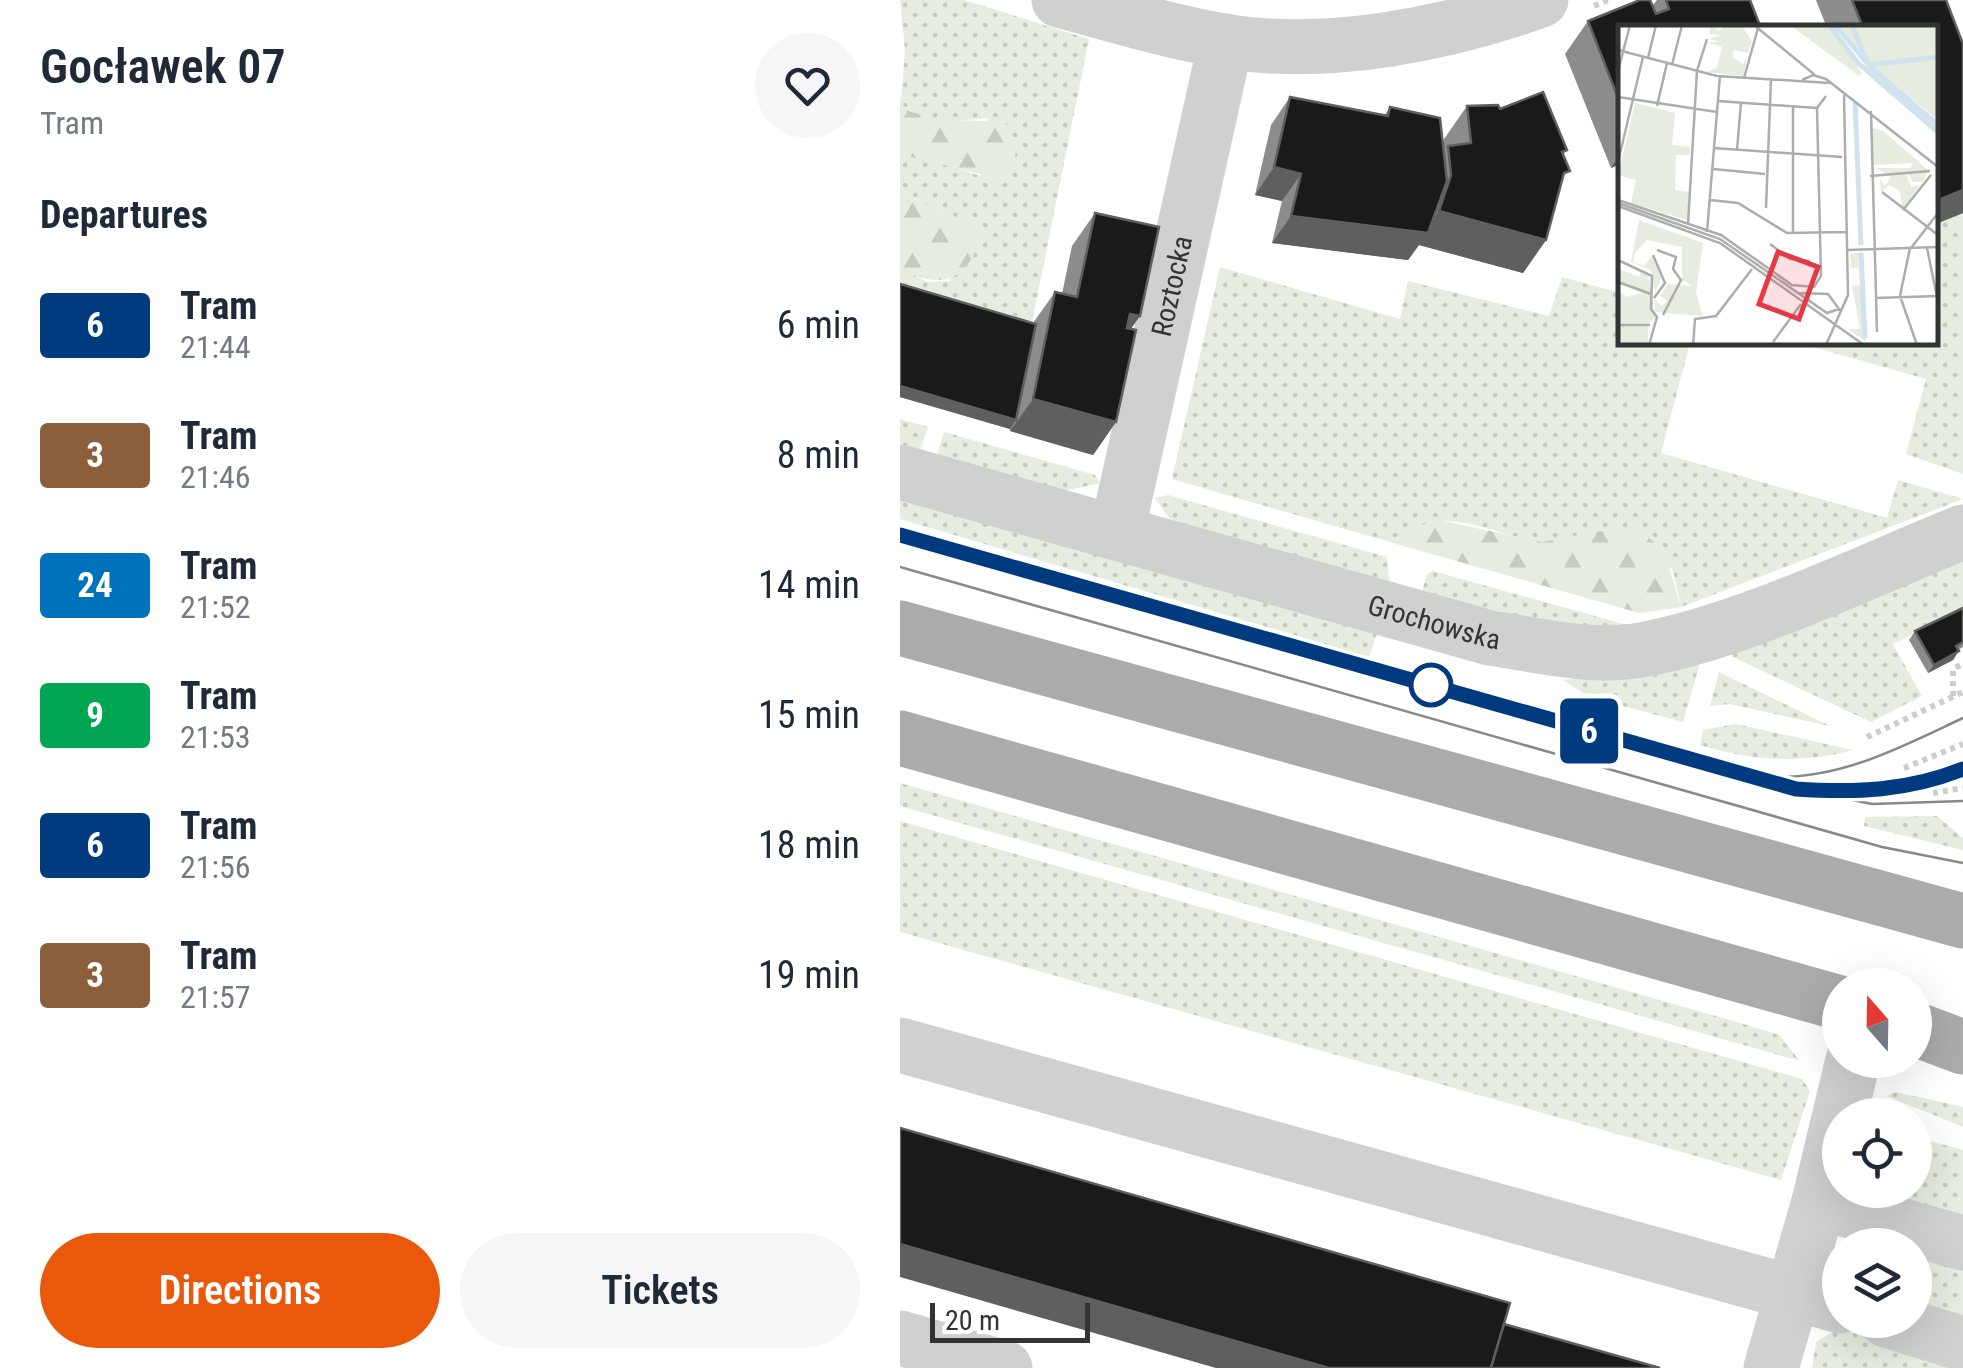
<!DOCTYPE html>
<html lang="en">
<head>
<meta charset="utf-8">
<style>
	:root { --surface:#fff; --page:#f6f6f7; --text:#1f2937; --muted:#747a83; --accent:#ea580c }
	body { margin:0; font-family:"Roboto Condensed",sans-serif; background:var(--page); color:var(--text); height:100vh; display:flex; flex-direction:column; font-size:38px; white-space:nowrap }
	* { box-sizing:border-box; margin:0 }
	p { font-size:32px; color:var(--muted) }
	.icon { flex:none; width:55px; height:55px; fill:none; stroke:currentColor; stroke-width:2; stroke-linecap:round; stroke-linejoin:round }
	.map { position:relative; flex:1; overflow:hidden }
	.side { display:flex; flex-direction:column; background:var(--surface); width:900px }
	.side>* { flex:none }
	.badge { padding:0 20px; border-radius:8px; font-size:35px; line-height:65px }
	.needle { width:65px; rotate:340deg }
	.controls { position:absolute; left:922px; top:968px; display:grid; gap:20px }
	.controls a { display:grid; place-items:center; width:110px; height:110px; border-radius:50%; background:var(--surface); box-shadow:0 10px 40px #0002; font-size:50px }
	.scale { position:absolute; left:30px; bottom:25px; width:160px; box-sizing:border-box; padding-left:10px; border:5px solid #333; border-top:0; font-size:28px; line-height:35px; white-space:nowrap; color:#333; -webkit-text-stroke:8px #fff; paint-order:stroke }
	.map>.badge { position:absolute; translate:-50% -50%; box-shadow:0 0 0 5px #fff }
	h2 { padding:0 40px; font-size:38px; line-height:90px }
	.round { display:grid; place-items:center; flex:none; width:105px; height:105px; border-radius:52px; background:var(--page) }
	.headline { display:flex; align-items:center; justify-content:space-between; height:170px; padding:0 40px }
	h1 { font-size:48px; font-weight:600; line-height:75px }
	.action { display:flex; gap:20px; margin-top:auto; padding:20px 40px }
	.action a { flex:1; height:115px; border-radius:60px; background:var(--accent); color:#fff; font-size:40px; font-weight:600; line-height:115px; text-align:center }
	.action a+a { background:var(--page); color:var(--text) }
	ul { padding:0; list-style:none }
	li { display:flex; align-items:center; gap:30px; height:130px; padding:0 40px }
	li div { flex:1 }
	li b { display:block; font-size:38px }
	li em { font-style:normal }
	li .badge { min-width:110px; font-weight:700; text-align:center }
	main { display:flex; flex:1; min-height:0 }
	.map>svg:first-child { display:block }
	.grass { fill:url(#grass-dots) }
	.forest { fill:url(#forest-firs) }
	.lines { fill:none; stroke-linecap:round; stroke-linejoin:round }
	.path { stroke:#cdcdcd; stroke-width:6; stroke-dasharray:5 5; stroke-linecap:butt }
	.minor { stroke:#d0d0d0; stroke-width:55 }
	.major { stroke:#ababab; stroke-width:55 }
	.tram { stroke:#888; stroke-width:2.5 }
	.wall { fill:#8c8c8c }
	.shaded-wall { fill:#5f5f5f }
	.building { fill:#1a1a1a; stroke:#5f5f5f; stroke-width:2.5 }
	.line-casing { stroke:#fff; stroke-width:22 }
	.line { stroke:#003b80; stroke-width:15 }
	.stop-dot { fill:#fff; stroke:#003b80; stroke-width:5 }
	.labels { text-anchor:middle; stroke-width:10; stroke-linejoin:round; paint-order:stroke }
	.street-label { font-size:28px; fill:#333; stroke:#fff }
	.inset-river { fill:none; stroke:#cfe2ee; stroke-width:5 }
	.inset-road { fill:none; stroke:#adadad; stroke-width:2.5 }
	.view { fill:#e63946; fill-opacity:0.15; stroke:#e63946; stroke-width:5 }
	.inset-edge { fill:none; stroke:#333; stroke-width:5 }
</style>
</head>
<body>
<main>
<section class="side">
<div class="headline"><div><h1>Gocławek 07</h1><p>Tram</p></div><a class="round"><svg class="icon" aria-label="heart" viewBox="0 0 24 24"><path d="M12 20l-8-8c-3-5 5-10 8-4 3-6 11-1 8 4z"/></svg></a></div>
<h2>Departures</h2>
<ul>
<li><span class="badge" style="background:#003b80;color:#fff">6</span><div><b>Tram</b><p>21:44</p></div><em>6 min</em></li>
<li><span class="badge" style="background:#8b5e3c;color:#fff">3</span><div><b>Tram</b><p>21:46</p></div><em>8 min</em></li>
<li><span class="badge" style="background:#0072bc;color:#fff">24</span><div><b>Tram</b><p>21:52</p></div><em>14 min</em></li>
<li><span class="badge" style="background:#00a651;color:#fff">9</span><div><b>Tram</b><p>21:53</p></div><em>15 min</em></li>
<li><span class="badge" style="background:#003b80;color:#fff">6</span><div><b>Tram</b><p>21:56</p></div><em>18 min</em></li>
<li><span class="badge" style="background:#8b5e3c;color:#fff">3</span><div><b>Tram</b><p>21:57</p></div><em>19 min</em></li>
</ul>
<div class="action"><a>Directions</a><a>Tickets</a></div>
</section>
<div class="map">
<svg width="1063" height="1368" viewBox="0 0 1063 1368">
	<defs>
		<pattern id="grass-dots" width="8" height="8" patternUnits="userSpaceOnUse" patternTransform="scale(2.5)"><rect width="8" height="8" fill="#e6ecdf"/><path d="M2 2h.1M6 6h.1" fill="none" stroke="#c6cbc0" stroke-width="1.8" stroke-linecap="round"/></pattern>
		<pattern id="forest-firs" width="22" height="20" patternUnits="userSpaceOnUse" patternTransform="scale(2.5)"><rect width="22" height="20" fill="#e6ecdf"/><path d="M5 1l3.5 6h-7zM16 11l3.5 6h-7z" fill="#c6cbc0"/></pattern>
	</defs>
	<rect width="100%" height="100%" fill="#fff"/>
	<!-- grass -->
	<g class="grass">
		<path d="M 0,0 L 64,0 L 189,39 L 130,332 L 0,294 L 0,269 L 28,282 L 50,281 L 56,217 L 0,193 L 0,154 L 13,154 L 81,176 L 88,118 C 59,121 22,126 1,103 L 5,50 Z"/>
		<path d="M 1063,213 L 1063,474 L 1006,454 L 1026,379 L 899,343 L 1036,342 L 1036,225 Z"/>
		<path d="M 320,267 L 500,319 L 508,281 L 649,316 L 662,277 L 720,293 L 721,342 L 790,343 L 761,453 L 987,518 L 998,480 L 1063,499 L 781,607 L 773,570 L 710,529 C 687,532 663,544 640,542 C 595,536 532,496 500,545 L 272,479 Z"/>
		<path d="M 0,419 L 28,427 L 20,449 L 0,444 Z"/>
		<path d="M 44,432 L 195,475 L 200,483 L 160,492 L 37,455 Z"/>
		<path d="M 268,495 L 487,557 L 490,587 L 287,528 L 269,518 L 255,498 Z"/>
		<path d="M 0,499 L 477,634 L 469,657 L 0,519 Z"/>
		<path d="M 1063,559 L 1063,609 L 993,644 L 1022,696 L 971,722 L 833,657 L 832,652 Z"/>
		<path d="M 533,571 L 727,625 L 682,629 L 521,595 L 527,574 Z"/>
		<path d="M 800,663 L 783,722 L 689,697 L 663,680 Z"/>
		<path d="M 819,672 L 930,726 L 829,704 L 810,706 Z"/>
		<path d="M 836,724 L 953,750 C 898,764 853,761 800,745 L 803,730 Z"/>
		<path d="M 0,783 L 854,1027 L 879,1035 L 900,1061 L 0,806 Z"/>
		<path d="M 1037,816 L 1063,838 L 1063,850 L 964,826 L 965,817 Z"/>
		<path d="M 0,821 L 902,1079 L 910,1091 L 881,1180 L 0,932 Z"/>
		<path d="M 995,1092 L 1063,1107 L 1063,1127 L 987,1096 Z"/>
		<path d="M 1015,1137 L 1063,1150 L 1063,1222 L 980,1190 L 1015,1190 Z"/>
		<path d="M 1015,1253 L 1063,1266 L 1063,1322 L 1015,1308 Z"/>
		<path d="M 934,1331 L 952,1332 L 1063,1363 L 1063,1368 L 912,1368 L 916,1342 Z"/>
	</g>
	<!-- forest -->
	<g class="forest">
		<path d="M 0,88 L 1,103 L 9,111 L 32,119 L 104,122 C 119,139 121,165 100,179 L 0,154 Z"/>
		<path d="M 0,193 L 75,225 L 80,237 C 69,282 38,290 0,269 Z"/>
		<path d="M 538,520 L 642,542 L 710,529 L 745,534 L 765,553 L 781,607 L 739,613 L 500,545 L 509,531 Z"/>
	</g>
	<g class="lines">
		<!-- path -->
		<g class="path">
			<path d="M 694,6 L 708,0"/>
			<path d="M 1053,696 L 1053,669 L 1063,664"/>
			<path d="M 967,737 L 1063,692"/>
			<path d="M 1004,768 L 1063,744"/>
			<path d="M 1033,793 L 1063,788"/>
		</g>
		<!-- minor -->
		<g class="minor">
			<path d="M 159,0 C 213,15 268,31 323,41 C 425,58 545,35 641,0"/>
			<path id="s1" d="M 0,472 L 590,638 C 638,645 692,659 741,650 C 842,632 966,571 1063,532"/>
			<path id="s2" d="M 217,532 L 326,41"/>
			<path d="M 0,1045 L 940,1306"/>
			<path d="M 919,1202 L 1063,1243"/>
			<path d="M 986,1320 L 1063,1344"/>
			<path d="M 0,1338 L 105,1368"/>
			<path d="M 871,1368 L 919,1202 L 953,1060"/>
		</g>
		<!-- major -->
		<g class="major">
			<path d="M 0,628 L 1063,921"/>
			<path d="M 0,738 L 940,1003"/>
			<path d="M 1015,1029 L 1063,1047"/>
		</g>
		<!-- tram -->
		<g class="tram">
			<path d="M 0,535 L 897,789 L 972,804 L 1063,801"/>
			<path d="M 0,567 L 982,847 L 1063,863"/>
			<path d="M 879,777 C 946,777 1003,746 1063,718"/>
			<path d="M 962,791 L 1022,784 L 1063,769"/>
		</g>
	</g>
	<!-- wall -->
	<g class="wall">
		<path d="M 757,0 L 850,0 L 720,28 L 720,164 L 711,168 L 665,54 L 688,21 L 753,5 Z"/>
		<path d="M 916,0 L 1046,0 L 1063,44 L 1063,213 L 1036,224 L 1036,28 L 927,28 Z"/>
		<path d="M 390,97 L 484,116 L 490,107 L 544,152 L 544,139 L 567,106 L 600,109 L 667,150 L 663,155 L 661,183 L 646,240 L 623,273 L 519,245 L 508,260 L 372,243 L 382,201 L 355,195 L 371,125 Z"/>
		<path d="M 195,213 L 231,329 L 216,422 L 193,455 L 110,431 L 110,429 L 0,397 L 0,284 L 133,323 L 155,292 L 162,294 L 172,246 Z"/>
		<path d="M 1063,608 L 1063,647 L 1058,650 L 1053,660 L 1028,673 L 1009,640 L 1015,631 Z"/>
	</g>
	<!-- shaded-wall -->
	<g class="shaded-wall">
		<path d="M 720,154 L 720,164 L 711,168 Z"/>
		<path d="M 374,167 L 401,174 L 382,201 L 355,195 Z"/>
		<path d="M 1063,190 L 1063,213 L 1036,224 L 1036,201 Z"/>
		<path d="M 539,211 L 646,240 L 623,273 L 519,245 L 508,260 L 372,243 L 391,216 L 523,233 Z"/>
		<path d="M 230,314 L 240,316 L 217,349 Z"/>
		<path d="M 0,386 L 116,420 L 110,429 L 0,397 Z"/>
		<path d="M 133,399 L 216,422 L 193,455 L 110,431 Z"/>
		<path d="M 1059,651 L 1053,660 L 1028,673 L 1034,665 Z"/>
		<path d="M 0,1244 L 429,1368 L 316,1368 L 0,1277 Z"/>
	</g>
	<!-- building -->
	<g class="building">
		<path d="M 740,0 L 750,0 L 756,14 L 769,9 L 766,0 L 850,0 L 861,28 L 720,28 L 720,103 L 688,21 Z"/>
		<path d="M 952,0 L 1046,0 L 1063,44 L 1063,190 L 1036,201 L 1036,28 L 963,28 Z"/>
		<path d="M 643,92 L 667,150 L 662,152 L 670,171 L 664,173 L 646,240 L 539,211 L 551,175 L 548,146 L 571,143 L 567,106 L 598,105 L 600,109 Z"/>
		<path d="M 390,97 L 488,116 L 490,107 L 540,118 L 547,181 L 528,233 L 391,216 L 401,174 L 374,167 Z"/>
		<path d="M 195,213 L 259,227 L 240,316 L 230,314 L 227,328 L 236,330 L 216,422 L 133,399 L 155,292 L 177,297 Z"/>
		<path d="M 0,284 L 136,324 L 116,420 L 0,386 Z"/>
		<path d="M 1063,608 L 1063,642 L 1056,646 L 1059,651 L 1034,665 L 1015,631 Z"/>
		<path d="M 0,1128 L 610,1303 L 591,1368 L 429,1368 L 0,1244 Z"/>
		<path d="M 990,1240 L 1005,1245 L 988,1245 Z"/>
		<path d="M 604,1324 L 760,1368 L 591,1368 Z"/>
	</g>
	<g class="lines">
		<defs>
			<path id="line" d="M 0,535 L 896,789 C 956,793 1008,791 1063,769"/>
		</defs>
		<!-- line casing -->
		<use href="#line" class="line-casing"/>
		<!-- line -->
		<use href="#line" class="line"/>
	</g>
	<!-- markers -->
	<circle class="stop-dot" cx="531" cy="685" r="20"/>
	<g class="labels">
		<!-- street labels -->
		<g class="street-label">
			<text dy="10" stroke="none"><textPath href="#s2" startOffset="252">Roztocka</textPath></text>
			<text dy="10" stroke="none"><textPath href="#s1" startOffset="555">Grochowska</textPath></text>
		</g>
	</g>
	<!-- overview -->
	<g transform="translate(718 25)">
		<rect width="320" height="320" fill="#fff"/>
		<path d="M 92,0 L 102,6 L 106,0 L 131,0 L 136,2 L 124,1 L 134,16 L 130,28 L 116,25 L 114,32 L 125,39 L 129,33 L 125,51 L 87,47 L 99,43 L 104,22 L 88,17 L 101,17 L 91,14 L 103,10 L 92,9 ZM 17,78 L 57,88 L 54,120 L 72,122 L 72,130 L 58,130 L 57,165 L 71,167 L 69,195 L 13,178 L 18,155 L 0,150 ZM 252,102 L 265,106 L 310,145 L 305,157 L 295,157 L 286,143 L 293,162 L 302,160 L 284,184 L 282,166 L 271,160 L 263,168 L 262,154 L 267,161 L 273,152 L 258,143 L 292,143 L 295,138 L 255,140 ZM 21,195 L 85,218 L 78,268 L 85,291 L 37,287 L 36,274 L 44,281 L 49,276 L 42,271 L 50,259 L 75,261 L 64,255 L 64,222 L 29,215 L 18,227 L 15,237 L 26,241 L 34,230 L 43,253 L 37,267 L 33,245 L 13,237 ZM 244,227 L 248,316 L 252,320 L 230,304 L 242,304 L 234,261 L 242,260 L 240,228 L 240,243 L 233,243 L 232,229 ZM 1,244 L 21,252 L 24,244 L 30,247 L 37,293 L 30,299 L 30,320 L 0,320 L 0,265 L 8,272 L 24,268 L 0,257 Z" fill="#e6ecdf"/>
		<path d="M 172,0 L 209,0 L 244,48 L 241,51 ZM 219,0 L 320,0 L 320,95 L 243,32 Z" fill="#e6ecdf"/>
		<path class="inset-river" d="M 211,0 L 240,38 L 320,107M 217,0 L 249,38M 234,0 L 250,40M 250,40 L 320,100M 250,40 L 320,32M 237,77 L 243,220M 243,228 L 247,313"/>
		<path class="inset-road" d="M 136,0 L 197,50M 0,25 L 99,51 L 212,58M 30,33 L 38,0M 54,40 L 64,0M 0,46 L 12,0M 126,53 L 140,3M 184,55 L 195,50 L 208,54 L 320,142M 0,72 L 99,87M 100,76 L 199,83M 39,81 L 49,38M 175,81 L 175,209M 253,86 L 259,307M 96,123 L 224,132M 119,125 L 123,77M 0,137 L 25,32M 95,144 L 147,149M 252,151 L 312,146M 264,167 L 320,210M 0,175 L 103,210 L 174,260 L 196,262 L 203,251 L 199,83 L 208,71M 92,175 L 120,178 L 169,208 L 228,207M 0,178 L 102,214 L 209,288 L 221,284 L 210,269 L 180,268M 0,181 L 102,218 L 246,320M 148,183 L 153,54M 285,185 L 313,150M 70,199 L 79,46 L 89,14M 89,207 L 102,51M 152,219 L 172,234 L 192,236M 292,223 L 282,271 L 299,320M 293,223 L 320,188M 309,223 L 319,272M 39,225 L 58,232 L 55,244 L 63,255 L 45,290M 229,225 L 320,222M 35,230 L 47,258 L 36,273M 0,235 L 34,251 L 33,284 L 39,292 L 31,320M 0,257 L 33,269M 257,273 L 320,271M 0,300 L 32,300M 155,317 L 183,279M 75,320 L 77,294 L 98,291 L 134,244M 208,320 L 230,270 L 226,70"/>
		<path class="view" d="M 160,227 L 200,242 L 181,294 L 141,279 Z"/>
		<rect width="320" height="320" class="inset-edge"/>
	</g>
</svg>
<div class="controls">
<a><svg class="needle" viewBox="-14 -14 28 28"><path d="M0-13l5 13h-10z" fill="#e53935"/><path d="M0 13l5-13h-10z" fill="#747a83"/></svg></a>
<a><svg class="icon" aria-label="locate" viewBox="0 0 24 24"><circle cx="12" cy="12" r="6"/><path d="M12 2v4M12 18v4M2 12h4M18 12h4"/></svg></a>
<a><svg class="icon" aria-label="layers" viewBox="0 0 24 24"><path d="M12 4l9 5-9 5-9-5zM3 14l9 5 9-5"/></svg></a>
</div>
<div class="scale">20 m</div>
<b class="badge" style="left:689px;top:731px;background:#003b80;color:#fff">6</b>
</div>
</main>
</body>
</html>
